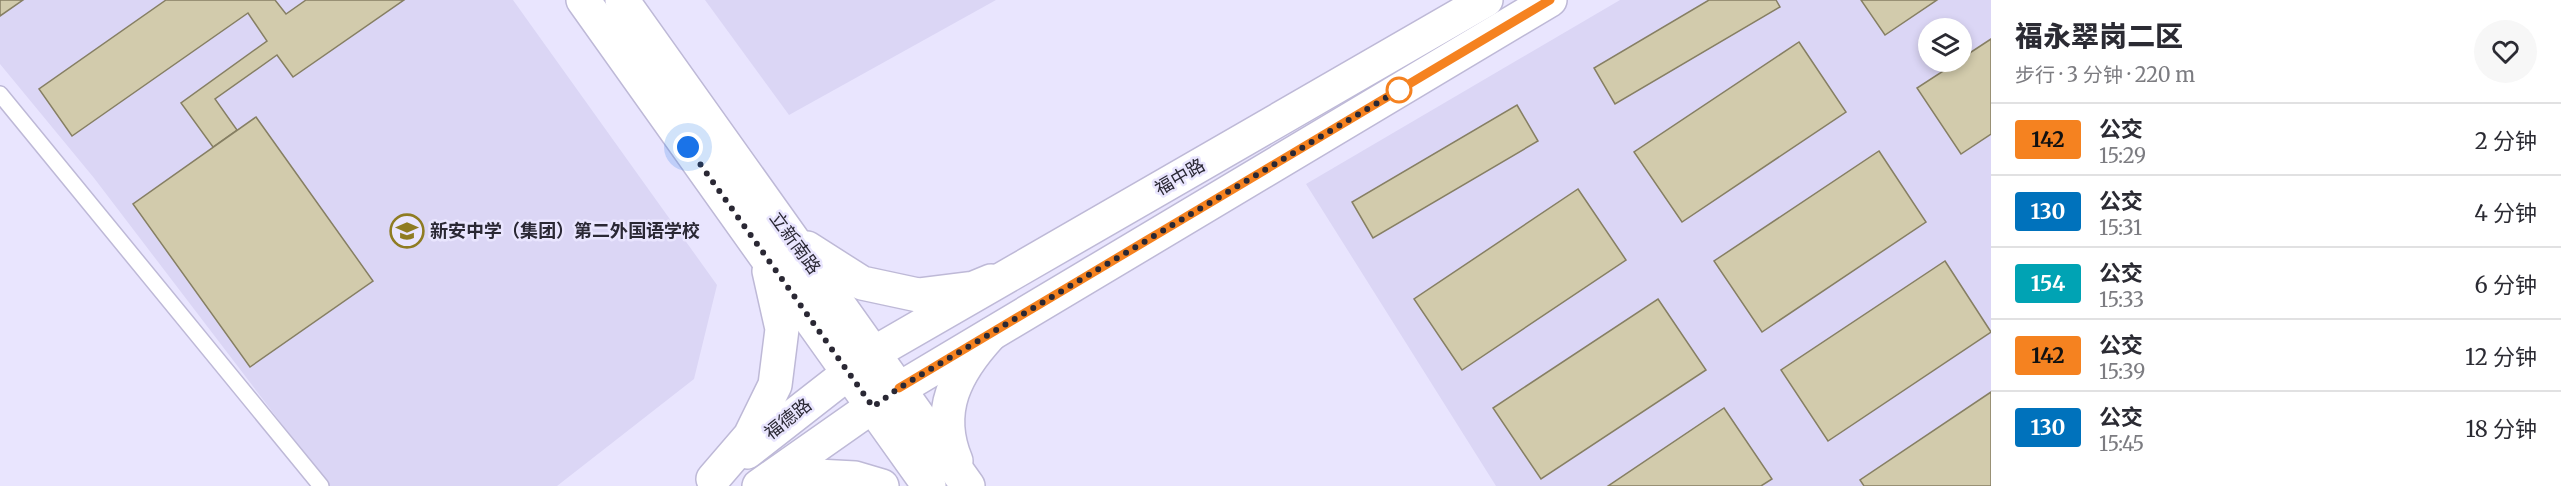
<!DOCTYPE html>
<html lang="zh">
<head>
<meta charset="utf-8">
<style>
	:root { --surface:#fff; --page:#f7f7f7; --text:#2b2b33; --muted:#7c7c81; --line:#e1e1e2 }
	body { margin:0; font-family:Merriweather,"Noto Sans SC",serif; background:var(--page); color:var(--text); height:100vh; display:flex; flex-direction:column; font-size:22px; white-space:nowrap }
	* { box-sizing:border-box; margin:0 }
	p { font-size:20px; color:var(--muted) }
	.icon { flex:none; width:33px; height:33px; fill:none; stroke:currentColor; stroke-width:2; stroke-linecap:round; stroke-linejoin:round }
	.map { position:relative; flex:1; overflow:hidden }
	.sheet { display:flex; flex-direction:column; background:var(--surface); width:570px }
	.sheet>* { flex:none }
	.badge { padding:0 12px; border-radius:4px; font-size:21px; line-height:39px }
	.fabs { position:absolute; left:1918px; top:18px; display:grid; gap:12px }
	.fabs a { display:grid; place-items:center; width:54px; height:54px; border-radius:50%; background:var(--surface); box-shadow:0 3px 9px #0003; font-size:30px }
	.you { position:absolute; width:30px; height:30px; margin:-15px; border:4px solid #fff; border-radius:50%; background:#1a73e8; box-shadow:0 0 0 9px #1a73e833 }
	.map>.badge { position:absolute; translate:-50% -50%; box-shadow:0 0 0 3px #fff }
	.round { display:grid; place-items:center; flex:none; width:63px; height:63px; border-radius:32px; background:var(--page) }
	.overview { display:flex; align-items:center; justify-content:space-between; height:102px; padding:0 24px }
	h1 { font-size:28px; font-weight:800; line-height:45px }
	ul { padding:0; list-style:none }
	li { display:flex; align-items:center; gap:18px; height:72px; padding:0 24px; border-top:2px solid var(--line) }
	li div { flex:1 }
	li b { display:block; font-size:22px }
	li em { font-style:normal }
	li .badge { min-width:66px; font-weight:700; text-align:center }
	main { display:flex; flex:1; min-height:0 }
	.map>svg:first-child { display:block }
	.built { fill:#dbd6f5; fill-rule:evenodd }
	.building { fill:#d2cbac; stroke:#867f63; stroke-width:1.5 }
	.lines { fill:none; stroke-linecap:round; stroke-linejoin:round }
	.service-casing { stroke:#beb9d7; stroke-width:18 }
	.tertiary-casing { stroke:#beb9d7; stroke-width:36 }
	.secondary-casing { stroke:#beb9d7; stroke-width:36 }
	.service { stroke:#fff; stroke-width:15 }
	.tertiary { stroke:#fff; stroke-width:33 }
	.secondary { stroke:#fff; stroke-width:33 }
	.line-casing { stroke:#fff; stroke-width:14 }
	.line { stroke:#f58220; stroke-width:9 }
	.walk { stroke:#2a2834; stroke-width:6; stroke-dasharray:0 10.8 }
	.stop-dot { fill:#fff; stroke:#f58220; stroke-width:3 }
	.labels { text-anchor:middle; stroke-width:5; stroke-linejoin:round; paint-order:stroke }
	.street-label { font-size:18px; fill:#2a2834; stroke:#e9e5fe }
	.poi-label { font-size:18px; font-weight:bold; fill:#2a2834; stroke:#e9e5fe; text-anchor:start }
</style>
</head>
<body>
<main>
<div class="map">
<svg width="1991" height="486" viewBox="0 0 1991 486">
	<rect width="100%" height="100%" fill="#e9e5fe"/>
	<!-- built -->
	<g class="built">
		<path d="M 0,0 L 513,0 L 717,285 L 694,379 L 557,486 L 329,486 L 94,178 L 0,64 Z"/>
		<path d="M 705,0 L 996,0 L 789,115 Z"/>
		<path d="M 1620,0 L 1991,0 L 1991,486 L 1496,486 L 1306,184 ZM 1929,28 L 1962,28 L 1962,62 L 1929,62 Z"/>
	</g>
	<!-- building -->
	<g class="building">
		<path d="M 0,0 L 23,0 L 0,16 Z"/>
		<path d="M 166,0 L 275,0 L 286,14 L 306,0 L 404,0 L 293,77 L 277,55 L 215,99 L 237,130 L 213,147 L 181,103 L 267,41 L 248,13 L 72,136 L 39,89 Z"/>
		<path d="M 1709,0 L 1776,0 L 1780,7 L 1615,104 L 1594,68 Z"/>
		<path d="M 1861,0 L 1937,0 L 1885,35 Z"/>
		<path d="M 1991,39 L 1991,134 L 1961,154 L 1917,88 L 1957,62 L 1962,62 L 1962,58 Z"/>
		<path d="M 1799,42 L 1846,112 L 1682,222 L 1634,152 Z"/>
		<path d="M 1517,105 L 1538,141 L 1373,238 L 1352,202 Z"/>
		<path d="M 256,117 L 373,281 L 250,367 L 133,204 Z"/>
		<path d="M 1879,151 L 1926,222 L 1762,332 L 1714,261 Z"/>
		<path d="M 1578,189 L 1626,260 L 1462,370 L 1414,299 Z"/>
		<path d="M 1945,261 L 1991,332 L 1828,441 L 1781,370 Z"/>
		<path d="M 1658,299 L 1706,370 L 1541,479 L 1493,408 Z"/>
		<path d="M 1991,392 L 1991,486 L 1864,486 L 1860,480 Z"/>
		<path d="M 1724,408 L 1772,479 L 1761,486 L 1608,486 Z"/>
	</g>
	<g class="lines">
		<defs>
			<path id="service" d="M 0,94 L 321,486"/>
			<g id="tertiary">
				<path d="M 583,0 L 929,486"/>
				<path d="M 622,0 L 968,486"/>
				<path d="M 807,248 L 862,283 L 918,295 L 974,288 L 991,281"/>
				<path d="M 747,452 L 865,360"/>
				<path d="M 956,461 C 935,411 956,372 990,335"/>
				<path d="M 713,479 L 750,436 L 775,385 L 782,329 L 769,271"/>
				<path d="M 759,486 L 890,394"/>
				<path d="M 774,486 L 817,476 L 855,478 L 882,486"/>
			</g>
			<g id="secondary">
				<path d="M 874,353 L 1486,0"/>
				<path d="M 899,389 L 1550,0"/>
			</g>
		</defs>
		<!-- service casing -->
		<use href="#service" class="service-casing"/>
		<!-- tertiary casing -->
		<use href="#tertiary" class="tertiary-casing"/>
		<!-- secondary casing -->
		<use href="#secondary" class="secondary-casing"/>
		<!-- service -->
		<use href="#service" class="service"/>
		<!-- tertiary -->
		<use href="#tertiary" class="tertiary"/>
		<!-- secondary -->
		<use href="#secondary" class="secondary"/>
	</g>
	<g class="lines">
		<defs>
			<path id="line" d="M 899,388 L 1550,0"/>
		</defs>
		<!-- line casing -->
		<use href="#line" class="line-casing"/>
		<!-- line -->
		<use href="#line" class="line"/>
		<!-- walk -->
		<path class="walk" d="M 688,147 L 873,407 L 899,388 L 1399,90"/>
	</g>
	<!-- icons -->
	<defs>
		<symbol id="school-ring" viewBox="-11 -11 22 22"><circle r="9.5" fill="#e9e5fe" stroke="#8f7c22" stroke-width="1.5"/><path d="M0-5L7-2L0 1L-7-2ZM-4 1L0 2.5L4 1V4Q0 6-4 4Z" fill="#8f7c22"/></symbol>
	</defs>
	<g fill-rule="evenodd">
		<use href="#school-ring" x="388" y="212" width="38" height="38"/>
	</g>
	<!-- markers -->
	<circle class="stop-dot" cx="1399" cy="90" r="12"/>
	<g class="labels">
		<!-- street labels -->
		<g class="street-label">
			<text transform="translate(1180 177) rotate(-30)" y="6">福中路</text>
			<text transform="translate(795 243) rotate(54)" y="6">立新南路</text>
			<text transform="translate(788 419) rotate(-38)" y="6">福德路</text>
		</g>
		<!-- poi labels -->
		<g class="poi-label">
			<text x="430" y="237">新安中学（集团）第二外国语学校</text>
		</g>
	</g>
</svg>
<div class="fabs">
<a><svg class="icon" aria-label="layers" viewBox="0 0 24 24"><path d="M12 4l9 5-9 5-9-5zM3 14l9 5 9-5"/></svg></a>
</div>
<div class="you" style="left:688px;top:147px"></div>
</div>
<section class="sheet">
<div class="overview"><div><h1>福永翠岗二区</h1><p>步行 · 3 分钟 · 220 m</p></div><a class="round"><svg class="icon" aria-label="heart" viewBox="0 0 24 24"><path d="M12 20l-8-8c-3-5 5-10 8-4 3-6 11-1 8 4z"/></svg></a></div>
<ul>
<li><span class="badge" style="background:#f58220;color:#111">142</span><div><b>公交</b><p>15:29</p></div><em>2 分钟</em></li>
<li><span class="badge" style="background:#0072bc;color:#fff">130</span><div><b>公交</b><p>15:31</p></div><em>4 分钟</em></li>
<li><span class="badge" style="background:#00a3b4;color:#fff">154</span><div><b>公交</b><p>15:33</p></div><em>6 分钟</em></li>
<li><span class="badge" style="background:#f58220;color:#111">142</span><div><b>公交</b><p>15:39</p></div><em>12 分钟</em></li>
<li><span class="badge" style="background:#0072bc;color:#fff">130</span><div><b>公交</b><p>15:45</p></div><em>18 分钟</em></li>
</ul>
</section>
</main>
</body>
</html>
